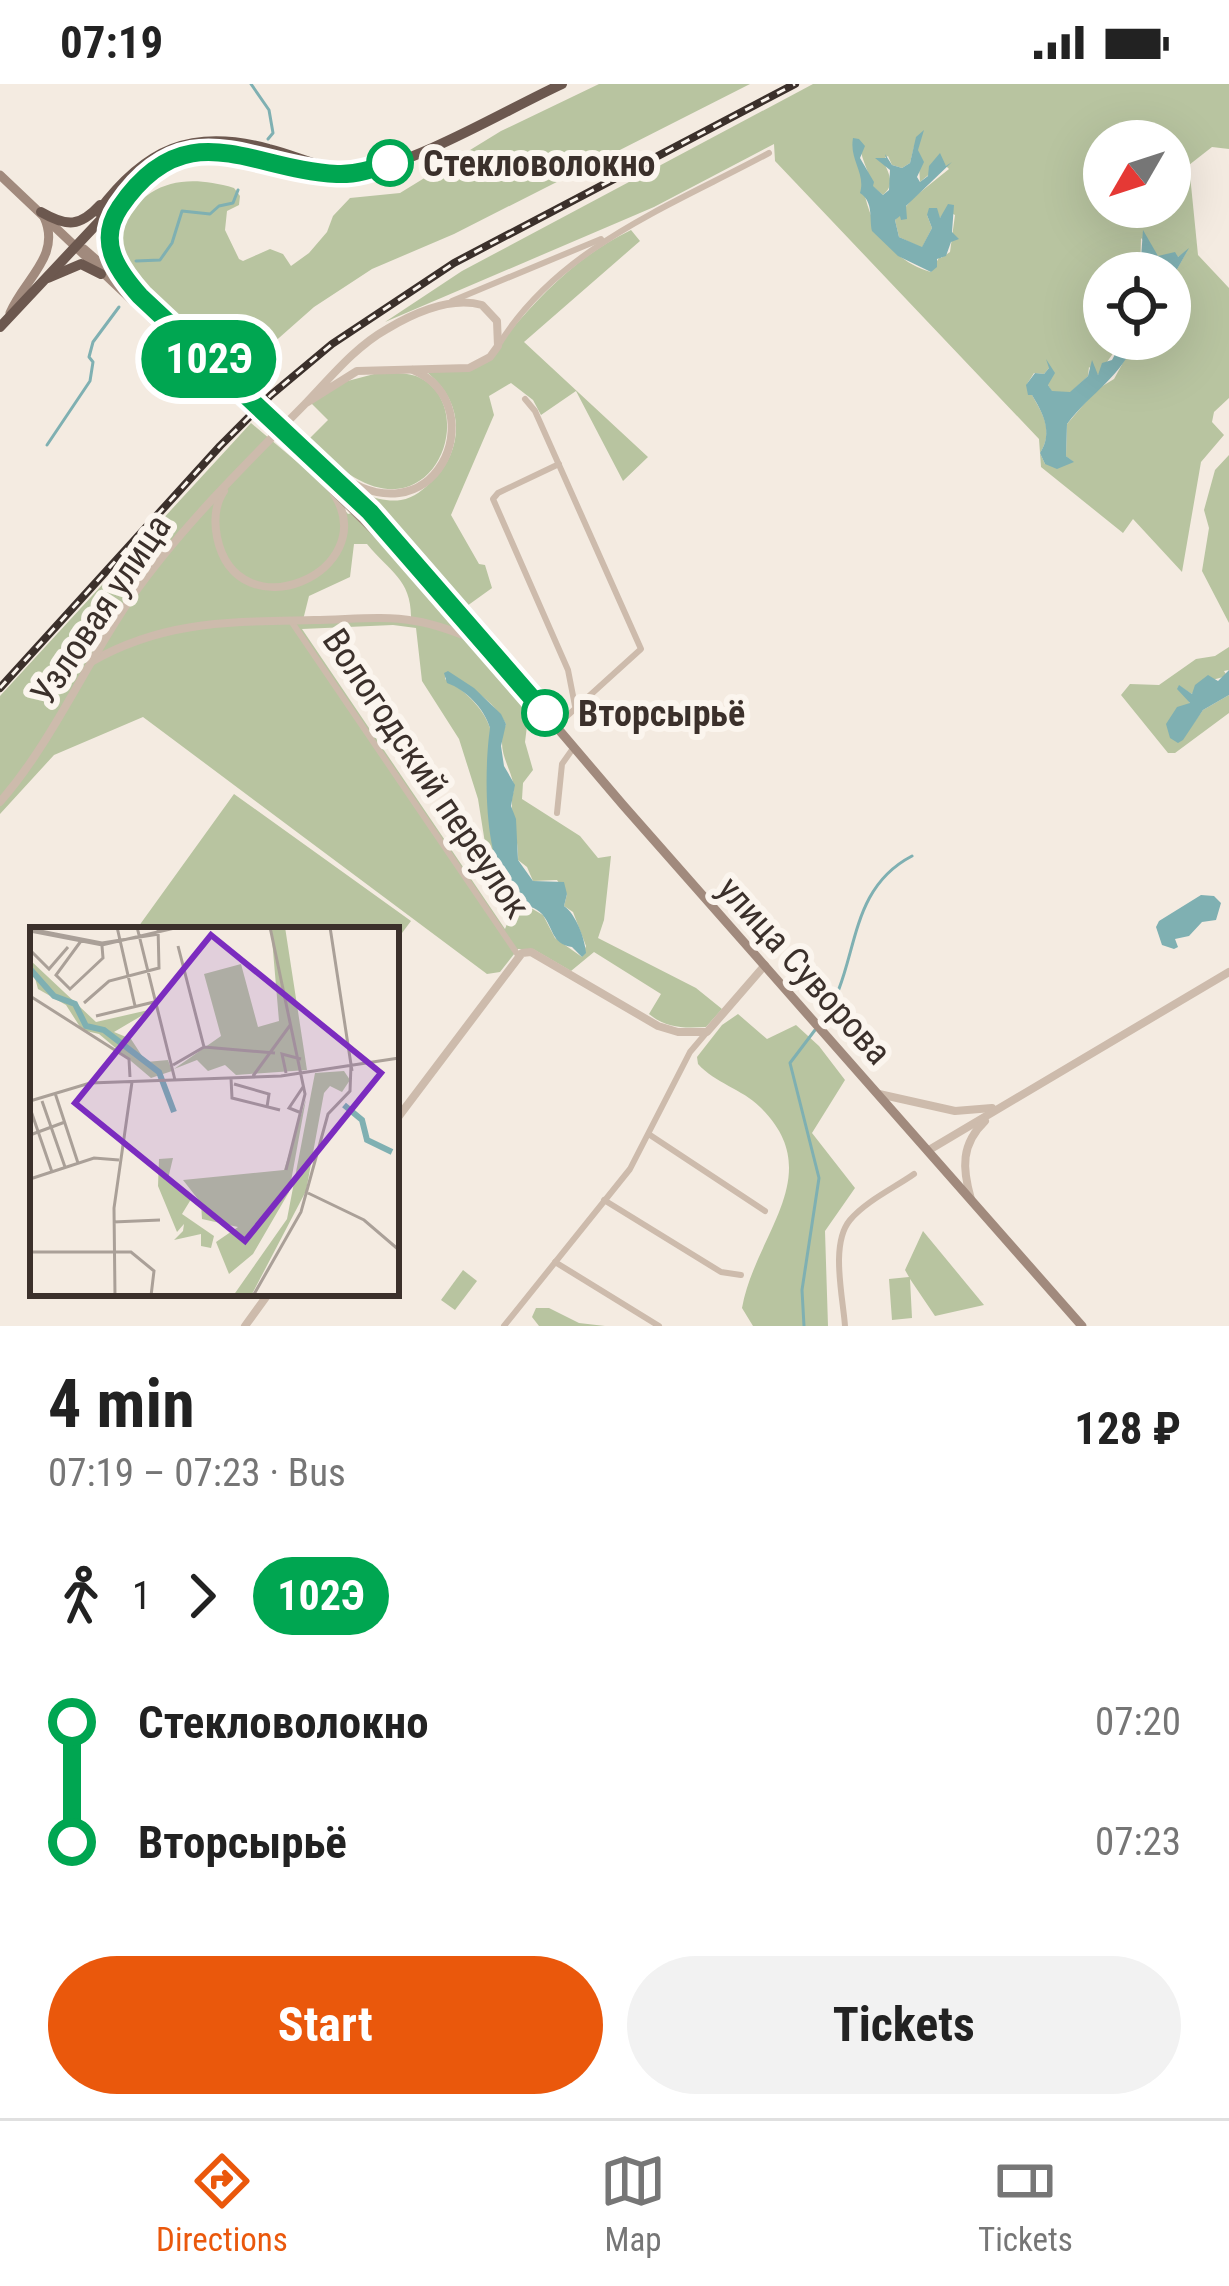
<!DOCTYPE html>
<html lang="en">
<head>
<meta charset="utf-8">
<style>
	:root { --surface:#fff; --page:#f2f2f2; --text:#222; --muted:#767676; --line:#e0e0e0; --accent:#ea580c }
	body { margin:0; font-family:"Roboto Condensed",sans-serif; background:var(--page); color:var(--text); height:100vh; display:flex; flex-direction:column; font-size:45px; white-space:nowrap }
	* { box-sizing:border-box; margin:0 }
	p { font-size:39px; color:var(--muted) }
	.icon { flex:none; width:66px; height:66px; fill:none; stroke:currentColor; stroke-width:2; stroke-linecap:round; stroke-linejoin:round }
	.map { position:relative; height:1242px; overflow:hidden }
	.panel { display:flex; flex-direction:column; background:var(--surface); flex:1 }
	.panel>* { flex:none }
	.badge { padding:0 24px; border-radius:39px; font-size:42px; line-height:78px }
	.needle { width:78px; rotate:231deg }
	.controls { position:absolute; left:1083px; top:36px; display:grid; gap:24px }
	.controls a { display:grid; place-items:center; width:108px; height:108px; border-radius:50%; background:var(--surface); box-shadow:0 12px 48px #0002; font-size:60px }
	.map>.badge { position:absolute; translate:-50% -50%; box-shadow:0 0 0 6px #fff }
	.legs { display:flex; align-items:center; gap:18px; height:132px; padding:0 48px; font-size:39px }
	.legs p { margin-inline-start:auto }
	.headline { display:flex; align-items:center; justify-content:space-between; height:204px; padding:0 48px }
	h1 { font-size:66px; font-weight:700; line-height:90px }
	.button { display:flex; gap:24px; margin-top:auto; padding:24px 48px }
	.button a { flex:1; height:138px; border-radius:72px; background:var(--accent); color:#fff; font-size:48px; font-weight:700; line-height:138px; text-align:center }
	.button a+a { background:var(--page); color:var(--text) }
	ul { padding:0 48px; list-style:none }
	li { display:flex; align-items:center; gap:42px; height:120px; font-size:45px }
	li i { display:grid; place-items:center; width:18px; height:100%; margin:0 15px; background:currentColor }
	li i::after { content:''; width:30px; height:30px; margin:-15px; border:9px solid; border-radius:50%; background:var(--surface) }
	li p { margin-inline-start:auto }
	li:first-child i { background:linear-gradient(#0000 50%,currentColor 0) }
	li:last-child i { background:linear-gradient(currentColor 50%,#0000 0) }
	.status { display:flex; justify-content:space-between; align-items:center; height:84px; padding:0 60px; background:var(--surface); direction:ltr }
	.status svg { height:33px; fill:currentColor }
	.dock { display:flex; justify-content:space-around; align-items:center; height:168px; border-top:3px solid var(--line); background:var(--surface); font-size:33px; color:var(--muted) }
	.dock a { display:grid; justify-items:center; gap:6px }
	.dock .on { color:var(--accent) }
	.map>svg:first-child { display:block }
	.green { fill:#b8c4a0; fill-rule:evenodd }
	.water { fill:#7fb0b2 }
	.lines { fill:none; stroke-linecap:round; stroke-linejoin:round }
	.stream { stroke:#7fb0b2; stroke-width:3 }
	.minor { stroke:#cdbbac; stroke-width:6 }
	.tertiary { stroke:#cdbbac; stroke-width:8 }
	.secondary { stroke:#a18a7d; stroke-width:9 }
	.trunk { stroke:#6c584f; stroke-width:10 }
	.rail-casing { stroke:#3b302b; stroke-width:8 }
	.rail { stroke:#fbf5ee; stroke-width:3; stroke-dasharray:9; stroke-linecap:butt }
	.secondary-bridge { stroke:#a18a7d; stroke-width:9 }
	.line-1-casing { stroke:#fff; stroke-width:27 }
	.line-1 { stroke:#00a651; stroke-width:18 }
	.stop-1-dot { fill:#fff; stroke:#00a651; stroke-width:6 }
	.labels { text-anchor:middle; stroke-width:12; stroke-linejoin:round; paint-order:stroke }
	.stop-label { font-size:36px; font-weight:bold; fill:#3b302b; stroke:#fbf5ee; text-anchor:start }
	.street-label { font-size:36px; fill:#3b302b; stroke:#fbf5ee }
	.inset-river { fill:none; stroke:#7fb0b2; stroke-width:6 }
	.inset-road { fill:none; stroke:#aaa098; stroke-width:3 }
	.view { fill:#7b2cbf; fill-opacity:0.15; stroke:#7b2cbf; stroke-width:6 }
	.inset-edge { fill:none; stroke:#3b302b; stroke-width:6 }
</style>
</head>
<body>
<div class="status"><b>07:19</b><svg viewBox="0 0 49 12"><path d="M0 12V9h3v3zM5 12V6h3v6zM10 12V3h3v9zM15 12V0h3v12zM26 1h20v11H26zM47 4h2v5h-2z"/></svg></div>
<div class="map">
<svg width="1229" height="1242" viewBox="0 0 1229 1242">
	<rect width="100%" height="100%" fill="#f4ebe1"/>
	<!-- green -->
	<g class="green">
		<path d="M 599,0 L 750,0 L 454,150 L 372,185 L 314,223 L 237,291 L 127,187 L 118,146 C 145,98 182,89 234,104 L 240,112 L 239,121 L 227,127 L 225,146 L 239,175 L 243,177 L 270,165 L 283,170 L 291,182 L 309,169 L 327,148 L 333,132 L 350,114 L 400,109 L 501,47 Z"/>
		<path d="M 813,0 L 1229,0 L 1229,65 L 1212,63 L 1189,81 L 1198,171 L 1229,204 L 1229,314 L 1214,328 L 1212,338 L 1224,351 L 1201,378 L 1182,488 L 1133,435 L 1123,449 L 1041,383 L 1039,355 L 775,77 L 774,60 L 654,123 L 385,238 L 462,187 ZM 859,55 C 860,74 868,84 872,102 L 883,111 C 897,99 887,88 883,75 L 888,72 L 892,81 L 902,84 L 910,79 L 914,63 L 918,66 L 920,98 L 943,79 L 949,85 L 913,114 L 895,136 L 899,153 L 922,164 L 932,144 L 927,131 L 940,134 L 947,127 L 955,131 L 950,168 L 941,174 L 941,170 L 931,188 C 872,171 859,110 859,55 ZM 1104,57 L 1170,57 L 1170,123 L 1104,123 ZM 1141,154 L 1158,172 L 1178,173 L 1187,167 L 1170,198 L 1170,211 L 1176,209 L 1179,213 L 1170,220 L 1170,255 L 1136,255 L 1114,295 L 1096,306 L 1067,340 L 1066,372 L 1072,377 L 1045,380 L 1040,369 C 1057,341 1037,325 1027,300 L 1034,289 L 1044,290 L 1049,284 L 1048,301 L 1052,308 L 1071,308 L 1088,292 L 1089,283 L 1098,291 L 1123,255 L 1104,255 L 1104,189 L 1140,189 Z"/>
		<path d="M 631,146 L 640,157 L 524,258 L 648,373 L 623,397 L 576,307 L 541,331 L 533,316 L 511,299 L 489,312 L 494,331 L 451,431 L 479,480 L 485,481 L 492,504 L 467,522 L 429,478 L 423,476 L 363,415 L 364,411 C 376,414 388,418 401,416 C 414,414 424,405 433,396 C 465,364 464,318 428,289 L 430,286 L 483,280 C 527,226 567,177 631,146 Z"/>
		<path d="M 378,289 C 391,289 404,288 416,292 C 490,322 423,487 310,354 L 328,336 L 311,319 L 340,299 Z"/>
		<path d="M 251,339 L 322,399 L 348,430 L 352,429 L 508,592 L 528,634 L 525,658 L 533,686 L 523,699 L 522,715 L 580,752 L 598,774 L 611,772 L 604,836 L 598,854 L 696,904 L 722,925 L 706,943 C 685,944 667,945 649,930 L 661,910 L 594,868 L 571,887 L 533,865 L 518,865 L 500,888 L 487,890 L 143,633 L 54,671 L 0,730 L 0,612 ZM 354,460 L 367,460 C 390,488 412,496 411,535 L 303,536 L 309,512 L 350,493 ZM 393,541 L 416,544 L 422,597 L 459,655 L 478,715 L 488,778 L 516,818 L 505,845 L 302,545 ZM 445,592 C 470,601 493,616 506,640 C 496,664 507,676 513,698 C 516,706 512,708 512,717 C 511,736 519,756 518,776 L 527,783 L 533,797 L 557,796 L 567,810 L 564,822 L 573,828 L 586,862 L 582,873 L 555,854 L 543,831 L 517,816 L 489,734 L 490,644 C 483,623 464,606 445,595 Z"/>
		<path d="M 1229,371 L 1229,539 L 1202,487 L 1209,444 L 1204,426 L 1215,386 Z"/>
		<path d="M 1229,563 L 1229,586 L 1224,587 L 1227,592 L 1201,599 L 1192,610 L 1179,602 L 1190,619 L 1185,651 L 1203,626 L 1229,611 L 1229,629 L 1175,669 L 1168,669 L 1121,611 L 1130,600 L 1159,601 L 1196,575 L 1215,572 Z"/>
		<path d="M 234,710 L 411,837 L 396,857 L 396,846 L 136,846 Z"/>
		<path d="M 738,930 L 767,955 L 796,941 L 819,962 L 845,996 L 812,1049 L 855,1104 L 825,1147 L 828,1242 L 753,1242 L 742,1224 C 755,1150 829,1090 760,1023 C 742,1005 715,999 698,980 L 697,973 L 722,941 Z"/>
		<path d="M 923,1147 L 984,1221 L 935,1232 L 910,1195 L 912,1234 L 892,1236 L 889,1195 L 909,1193 L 905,1186 Z"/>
		<path d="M 463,1186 L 477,1197 L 455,1226 L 441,1216 Z"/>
		<path d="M 536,1224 L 549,1224 L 579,1239 L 605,1242 L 539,1242 L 532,1233 Z"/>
	</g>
	<!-- water -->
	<g class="water">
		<path d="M 924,46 L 918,66 L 924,78 L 917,93 L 920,98 L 928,92 L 929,82 L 940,69 L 946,82 L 952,78 L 906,122 L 907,135 L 901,136 L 900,132 L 895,136 L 899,153 L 922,163 L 932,144 L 927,131 L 929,124 L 937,124 L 940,134 L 948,120 L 954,121 L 952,148 L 959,155 L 951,158 L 946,172 L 937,175 L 937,183 L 931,188 L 898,172 L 872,147 C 869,135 874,118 860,109 C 866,89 849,76 853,54 L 859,55 L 865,62 L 860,74 L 874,98 L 873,102 L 883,111 L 889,106 L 890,86 L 875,74 L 886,74 L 885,70 L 892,81 L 902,84 L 910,79 L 916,53 Z"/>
		<path d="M 1143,146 L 1158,172 L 1175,168 L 1178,173 L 1189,164 L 1170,198 L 1170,189 L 1140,189 Z"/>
		<path d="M 1123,255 L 1136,255 C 1121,294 1092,307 1067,340 L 1066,372 L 1074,378 L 1057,385 L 1045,380 L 1040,369 C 1054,348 1042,328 1032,311 L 1028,311 L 1026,301 L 1035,289 L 1044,290 L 1049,284 L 1046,275 L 1055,289 L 1048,301 L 1052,307 L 1070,308 L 1088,292 L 1092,276 L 1098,291 L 1102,279 L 1112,276 Z"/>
		<path d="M 1229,586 L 1229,611 L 1203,626 L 1183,656 L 1178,659 L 1170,654 L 1166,640 L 1177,623 L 1190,619 L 1177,605 L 1179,601 L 1192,610 L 1195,601 L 1208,591 L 1218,597 Z"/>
		<path d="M 448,587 L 474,604 L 501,630 L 506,640 L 501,662 L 504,682 L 515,701 L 511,722 L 516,735 L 518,776 L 533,797 L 564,798 L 567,810 L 564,822 C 576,830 585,855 586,869 L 582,873 L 572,863 C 551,860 554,844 542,830 C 536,823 525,822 518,816 C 482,787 484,686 490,644 C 484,624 466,606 447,599 L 444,589 Z"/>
		<path d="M 1201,811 L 1214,812 L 1221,819 L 1216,836 L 1202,838 L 1189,852 L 1175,855 L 1178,863 L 1174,865 L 1162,861 L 1156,843 L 1159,837 Z"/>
	</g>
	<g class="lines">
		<!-- stream -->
		<g class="stream">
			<path d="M 251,0 L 269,26 L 273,49 L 268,55"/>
			<path d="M 136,177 L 160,176 L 172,159 L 182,127 L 210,130 L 219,122 L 233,119 L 238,106"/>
			<path d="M 47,361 L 90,297 L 93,278 L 89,273 L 93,258 L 119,223"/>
			<path d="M 821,938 C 861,886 843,808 912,772"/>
			<path d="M 804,1242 L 802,1206 L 819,1094 L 790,979 L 815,946"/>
		</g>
		<!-- minor -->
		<g class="minor">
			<path d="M 452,217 L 601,155"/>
			<path d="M 498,262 C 558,163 671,122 769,69"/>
			<path d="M 525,315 L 535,327 L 641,565 L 556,642"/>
			<path d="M 559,380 L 498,409 L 493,415 L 568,586 L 575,622"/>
			<path d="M 291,537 L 518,871"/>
			<path d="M 557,729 L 562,680 L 574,663"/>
			<path d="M 650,1051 L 765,1127"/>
			<path d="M 604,1116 L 721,1188 L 741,1191"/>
			<path d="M 555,1178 L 659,1242"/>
			<path d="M 504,1242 L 630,1085 L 690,968 L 707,948"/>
			<path d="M 845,1242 C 843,1213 830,1160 850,1136 C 866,1117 894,1104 914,1090"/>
		</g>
		<!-- tertiary -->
		<g class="tertiary">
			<path d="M 330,384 C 435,468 496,321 413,286"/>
			<path d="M 224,407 C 215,420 214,437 217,453 C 237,551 383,488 334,410"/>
			<path d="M 91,578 C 164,536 232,538 314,536 C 347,536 382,531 415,537 C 440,541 462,550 484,560"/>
			<path d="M 0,718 C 52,658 84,583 129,517 C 180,444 243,383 306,319 C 331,293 355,263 387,245 C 414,229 450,212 482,221 L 497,237 L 498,262 L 490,273 L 469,284 L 357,287 L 306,319"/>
			<path d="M 879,1010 L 955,1027 L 992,1024"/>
			<path d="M 396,1036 L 522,869 L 531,868 L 658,942 L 678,948 L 707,948 L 765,881"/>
			<path d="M 929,1066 L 1229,888"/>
			<path d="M 971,1115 C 962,1084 961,1060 985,1037"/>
			<path d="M 245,1242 L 269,1209"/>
		</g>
		<!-- secondary -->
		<g class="secondary">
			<path d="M 0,91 L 213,293"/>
			<path d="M 84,165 L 220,285"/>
			<path d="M 121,189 C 106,162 106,143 124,117"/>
			<path d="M 10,229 C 24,195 62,172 44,133"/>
			<path d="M 305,363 L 404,464 L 623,721 L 1082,1242"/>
			<path d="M 298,371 L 426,498"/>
		</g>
		<!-- trunk -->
		<g class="trunk">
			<path d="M 41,128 C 67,143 80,143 100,121"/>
			<path d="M 98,128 C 145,65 191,44 269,65 C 290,70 309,79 331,84"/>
			<path d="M 48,194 L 81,180 L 101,190"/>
			<path d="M 0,243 L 125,110 C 194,55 214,64 295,84 C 316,89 338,93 359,89 C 423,76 502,28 562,0"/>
		</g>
		<defs>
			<path id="rail" d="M 0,604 L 220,362 L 271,311 L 332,260 L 454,179 L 795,0"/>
		</defs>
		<!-- rail casing -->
		<use href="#rail" class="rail-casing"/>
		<!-- rail -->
		<use href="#rail" class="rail"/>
		<!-- secondary-bridge -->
		<g class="secondary-bridge">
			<path d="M 220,285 L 305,363"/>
			<path d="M 213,293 L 298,371"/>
		</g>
	</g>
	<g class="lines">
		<defs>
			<path id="line-1" d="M 390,79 C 373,85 355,91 337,90 C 251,86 186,26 120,123 C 97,157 116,185 140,212 L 370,428 L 545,629"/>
		</defs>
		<!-- line-1 casing -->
		<use href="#line-1" class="line-1-casing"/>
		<!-- line-1 -->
		<use href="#line-1" class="line-1"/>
	</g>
	<!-- markers -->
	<g class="stop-1-dot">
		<circle cx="390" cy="79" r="21"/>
		<circle cx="545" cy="629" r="21"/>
	</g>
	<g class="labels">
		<!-- stop labels -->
		<g class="stop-label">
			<text x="423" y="92">Стекловолокно</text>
			<text x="578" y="642">Вторсырьё</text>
		</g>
		<!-- street labels -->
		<g class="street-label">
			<text transform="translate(100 525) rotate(-56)" y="13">Узловая улица</text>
			<text transform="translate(427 689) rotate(56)" y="13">Вологодский переулок</text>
			<text transform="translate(805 886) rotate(48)" y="13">улица Суворова</text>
		</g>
	</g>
	<!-- overview -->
	<g transform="translate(30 843)">
		<rect width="369" height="369" fill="#f4ebe1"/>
		<path d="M 241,0 L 255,0 L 277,143 L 206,148 L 195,138 L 178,144 L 167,133 L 144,142 L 191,109 L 174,47 L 211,37 L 228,100 L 249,94 ZM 0,33 L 66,95 L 123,82 L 84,105 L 101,112 L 116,135 L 138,133 L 142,144 L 121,151 L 69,107 L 52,103 L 36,78 L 8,62 ZM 314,144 L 320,153 L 312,165 L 300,159 L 294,166 L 276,264 L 221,369 L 203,369 L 257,292 L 285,146 ZM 276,172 L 259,265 L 223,327 L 199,347 L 186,315 L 208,300 L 172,292 L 171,276 L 153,253 L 254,243 ZM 143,231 L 138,252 L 163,269 L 152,287 L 184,309 L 181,321 L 171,319 L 171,307 L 144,313 L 153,304 L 154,297 L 147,305 L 128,259 L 129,232 Z" fill="#b8c4a0"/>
		<path class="inset-river" d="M 0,42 L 24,69 L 45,77 L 56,99 L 74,103 L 129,145 L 144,185M 314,178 L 332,193 L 337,213 L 362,225"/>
		<path class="inset-road" d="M 87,0 L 105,79M 107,0 L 145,153M 240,0 L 275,167 L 256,243M 300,0 L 322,144M 0,2 L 72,16 L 129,7M 0,4 L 72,18 L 149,0M 51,14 L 26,48 L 40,62 L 73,31 L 72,19M 0,23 L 19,42 L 38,20M 0,69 L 99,132 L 100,150M 54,76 L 79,54 L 129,41 L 128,0M 66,89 L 124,75M 174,120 L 245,126M 143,138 L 174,120 L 148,19M 256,146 L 252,127 L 271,132M 223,149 L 261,97M 201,151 L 202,171 L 250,183M 204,157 L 239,167 L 237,180M 25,166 L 48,236M 0,174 L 60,156 L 251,149 L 369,131M 12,174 L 35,240M 0,181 L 22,245M 269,185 L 259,181 L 273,160M 0,208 L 35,195M 0,252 L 64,231 L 89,233M 278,266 L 334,293 L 369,323M 83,295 L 130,293M 0,325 L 101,325 L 124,344 L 121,369M 85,369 L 84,281 L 102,155M 223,369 L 271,285 L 298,187 L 320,164 L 321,138"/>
		<path class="view" d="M 181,8 L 351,146 L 215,314 L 45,176 Z"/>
		<rect width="369" height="369" class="inset-edge"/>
	</g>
</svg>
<div class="controls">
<a><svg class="needle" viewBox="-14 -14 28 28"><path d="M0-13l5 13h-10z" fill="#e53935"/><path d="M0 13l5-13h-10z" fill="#767676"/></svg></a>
<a><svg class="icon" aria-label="locate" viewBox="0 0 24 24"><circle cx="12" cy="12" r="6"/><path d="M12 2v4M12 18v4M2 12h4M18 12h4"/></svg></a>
</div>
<b class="badge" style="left:209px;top:275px;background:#00a651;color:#fff">102Э</b>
</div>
<section class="panel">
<div class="headline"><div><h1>4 min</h1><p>07:19 – 07:23 · Bus</p></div><b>128 ₽</b></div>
<div class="legs"><svg class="icon" aria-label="walk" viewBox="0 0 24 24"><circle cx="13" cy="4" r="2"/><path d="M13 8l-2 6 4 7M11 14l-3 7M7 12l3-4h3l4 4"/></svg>1<svg class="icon" aria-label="forward" viewBox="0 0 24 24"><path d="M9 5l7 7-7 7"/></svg><b class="badge" style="background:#00a651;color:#fff">102Э</b></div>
<ul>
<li><i style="color:#00a651"></i><b>Стекловолокно</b><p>07:20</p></li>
<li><i style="color:#00a651"></i><b>Вторсырьё</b><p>07:23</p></li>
</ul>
<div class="button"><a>Start</a><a>Tickets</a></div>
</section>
<nav class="dock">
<a class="on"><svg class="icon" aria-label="directions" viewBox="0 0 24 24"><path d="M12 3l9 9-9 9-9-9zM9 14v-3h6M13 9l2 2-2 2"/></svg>Directions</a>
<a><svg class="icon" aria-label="map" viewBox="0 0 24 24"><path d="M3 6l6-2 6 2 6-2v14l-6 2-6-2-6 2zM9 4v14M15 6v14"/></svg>Map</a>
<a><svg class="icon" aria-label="tickets" viewBox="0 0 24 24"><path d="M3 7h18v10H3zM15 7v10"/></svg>Tickets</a>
</nav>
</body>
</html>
